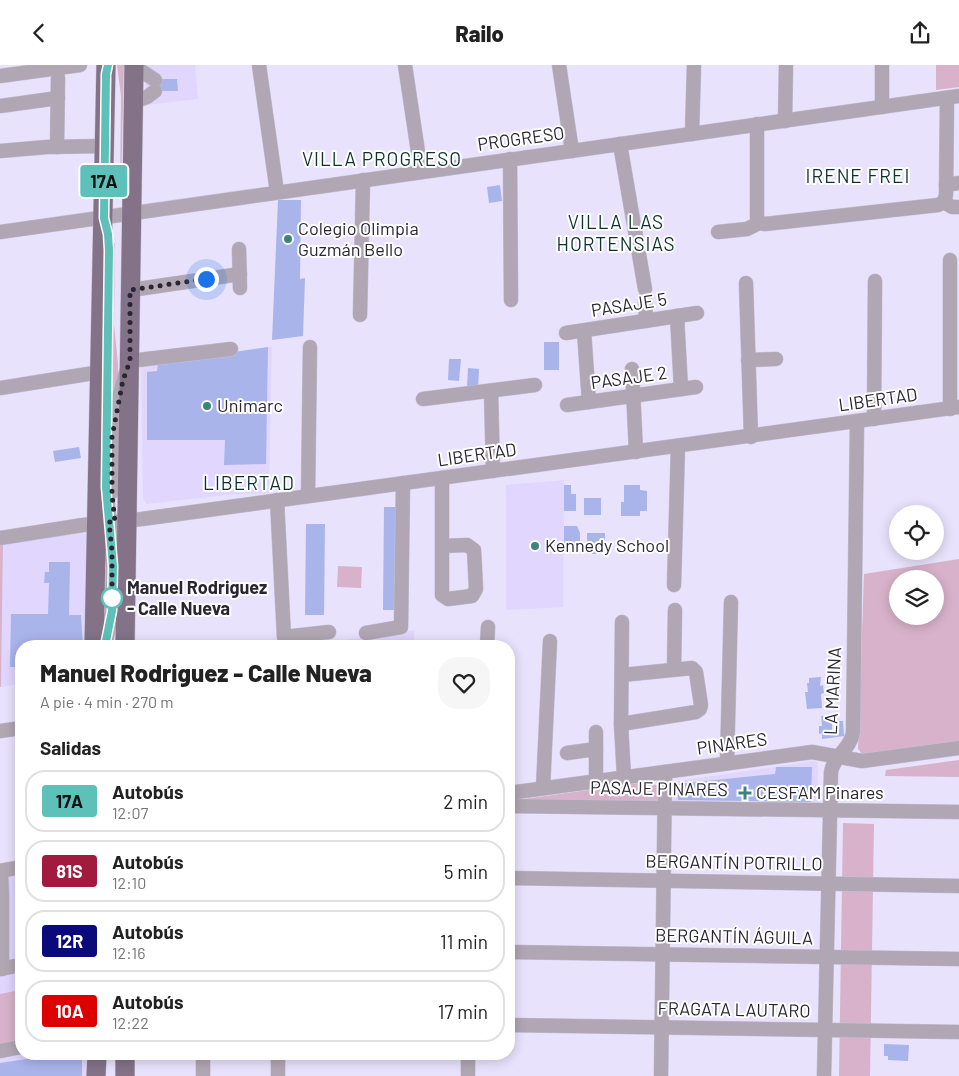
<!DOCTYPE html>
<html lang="es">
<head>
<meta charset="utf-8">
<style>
	:root { --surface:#fff; --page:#f6f6f6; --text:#222; --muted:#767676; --line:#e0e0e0 }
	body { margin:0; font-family:Barlow,sans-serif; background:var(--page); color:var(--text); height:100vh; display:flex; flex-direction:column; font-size:19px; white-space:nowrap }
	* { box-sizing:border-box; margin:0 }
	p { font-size:16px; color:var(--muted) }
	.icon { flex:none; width:28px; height:28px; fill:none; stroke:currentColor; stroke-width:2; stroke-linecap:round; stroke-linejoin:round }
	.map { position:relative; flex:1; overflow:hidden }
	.panel { position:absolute; left:15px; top:575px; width:500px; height:420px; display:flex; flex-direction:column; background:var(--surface); border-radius:20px; box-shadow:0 2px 12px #0003 }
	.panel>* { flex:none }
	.badge { padding:0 10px; border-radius:4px; font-size:18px; line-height:32px }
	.fabs { position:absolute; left:889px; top:440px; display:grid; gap:10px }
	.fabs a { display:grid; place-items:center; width:55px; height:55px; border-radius:50%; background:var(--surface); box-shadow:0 2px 12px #0003; font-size:25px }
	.you { position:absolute; width:25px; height:25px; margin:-12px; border:4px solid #fff; border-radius:50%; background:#1a73e8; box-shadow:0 0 0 8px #1a73e833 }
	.map>.badge { position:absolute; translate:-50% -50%; box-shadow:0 0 0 2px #fff }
	h2 { padding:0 25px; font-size:19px; line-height:45px }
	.round { display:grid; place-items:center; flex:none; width:52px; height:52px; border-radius:20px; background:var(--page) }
	.headline { display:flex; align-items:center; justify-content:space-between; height:85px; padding:0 25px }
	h1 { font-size:24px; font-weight:800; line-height:38px }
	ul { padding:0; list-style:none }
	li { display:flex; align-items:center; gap:15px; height:62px; margin:0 10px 8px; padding:0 15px; border:2px solid var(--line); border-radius:20px }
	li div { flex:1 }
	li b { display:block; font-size:19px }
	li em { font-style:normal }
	li .badge { min-width:55px; font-weight:700; text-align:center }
	header { display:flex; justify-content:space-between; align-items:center; height:65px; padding:0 25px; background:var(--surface); font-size:22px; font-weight:800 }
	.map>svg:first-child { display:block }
	.built { fill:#e0d6fe }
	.green { fill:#d8b2ca; fill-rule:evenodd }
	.building { fill:#a9b4eb }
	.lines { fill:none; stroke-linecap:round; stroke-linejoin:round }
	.minor-casing { stroke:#c6c0d8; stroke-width:15 }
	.major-casing { stroke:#c6c0d8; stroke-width:20 }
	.minor { stroke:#b1a7b4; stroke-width:14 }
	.major { stroke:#837288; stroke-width:19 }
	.line-casing { stroke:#fff; stroke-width:11 }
	.line { stroke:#5dc1b9; stroke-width:8 }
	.walk { stroke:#292632; stroke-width:5; stroke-dasharray:0 9 }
	.poi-dot { fill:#3c837f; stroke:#fff; stroke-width:2 }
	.stop-dot { fill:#fff; stroke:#5dc1b9; stroke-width:2.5 }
	.labels { text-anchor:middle; stroke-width:4; stroke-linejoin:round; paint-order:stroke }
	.street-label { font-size:18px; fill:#292632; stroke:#fff }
	.poi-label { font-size:18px; fill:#292632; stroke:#fff; text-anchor:start }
	.stop-label { font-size:18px; font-weight:bold; fill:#292632; stroke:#fff; text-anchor:start }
	.neighbourhood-label { font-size:19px; letter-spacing:1px; fill:#0f322f; stroke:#fff }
</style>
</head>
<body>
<header><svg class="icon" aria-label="back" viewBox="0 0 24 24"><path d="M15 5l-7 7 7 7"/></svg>Railo<svg class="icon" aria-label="share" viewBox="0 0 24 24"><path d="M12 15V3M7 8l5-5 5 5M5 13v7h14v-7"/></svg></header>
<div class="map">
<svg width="959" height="1011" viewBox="0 0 959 1011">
	<rect width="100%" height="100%" fill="#e8e2fc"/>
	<!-- built -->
	<g class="built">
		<path d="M 145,0 L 195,0 L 198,34 L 146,40 Z"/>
		<path d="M 272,282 L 269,428 L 225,430 L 146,439 L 143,433 L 141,301 Z"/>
		<path d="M 564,415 L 563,542 L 506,545 L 506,420 Z"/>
		<path d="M 84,467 L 88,470 L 88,581 L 21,581 L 21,619 L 1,622 L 3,479 Z"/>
		<path d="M 414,565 L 414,581 L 340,581 L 340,576 Z"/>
		<path d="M 813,696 L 818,698 L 818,742 L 673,739 L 673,717 Z"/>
		<path d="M 21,810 L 21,989 L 86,989 L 86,1011 L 0,1011 L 0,817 L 7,816 L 8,812 Z"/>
	</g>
	<!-- green -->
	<g class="green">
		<path d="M 117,0 L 124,0 L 121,124 L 120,124 L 121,31 Z"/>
		<path d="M 936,0 L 959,0 L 959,22 L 936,25 Z"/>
		<path d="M 112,178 L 115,178 L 114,259 L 118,299 L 118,315 L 109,359 Z"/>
		<path d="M 3,479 L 1,622 L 0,622 L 0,480 Z"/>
		<path d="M 959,494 L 959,678 L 863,690 L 858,684 L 864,509 ZM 898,514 L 935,514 L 935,551 L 898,551 Z"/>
		<path d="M 338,501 L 362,502 L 361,523 L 337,522 Z"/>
		<path d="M 959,695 L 959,712 L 885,711 L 886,705 Z"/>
		<path d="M 646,717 L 653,718 L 657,721 L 657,740 L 509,736 Z"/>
		<path d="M 843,758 L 874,759 L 870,1011 L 839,1011 Z"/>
		<path d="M 21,818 L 21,886 L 15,887 L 16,819 Z"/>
		<path d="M 20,925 L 21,979 L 0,983 L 0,929 Z"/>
	</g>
	<!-- building -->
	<g class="building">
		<path d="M 152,14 L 177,14 L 178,26 L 152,26 Z"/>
		<path d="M 500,120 L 502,136 L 489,138 L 487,122 Z"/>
		<path d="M 278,135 L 301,135 L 300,214 L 305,213 L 303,271 L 272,275 Z"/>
		<rect x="544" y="277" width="15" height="28"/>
		<path d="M 268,282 L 266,399 L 224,400 L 225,375 L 147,375 L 147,307 L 157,306 L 158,298 Z"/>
		<path d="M 449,294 L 461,294 L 459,316 L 448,315 Z"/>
		<path d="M 468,303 L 479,304 L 478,323 L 467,322 Z"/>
		<path d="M 79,382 L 81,393 L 55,397 L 53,386 Z"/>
		<path d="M 564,420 L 571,420 L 571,429 L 576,429 L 576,446 L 564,446 Z"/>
		<path d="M 624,420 L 640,420 L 640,425 L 647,426 L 647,446 L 640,446 L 640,451 L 621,451 L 621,437 L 624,437 Z"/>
		<rect x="584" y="433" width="17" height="17"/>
		<path d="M 384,442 L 398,442 L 397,545 L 383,545 Z"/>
		<path d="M 306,459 L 325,459 L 324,550 L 305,550 Z"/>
		<path d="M 564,461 L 577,461 L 580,468 L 580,481 L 564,481 Z"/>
		<path d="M 587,468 L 605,468 L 605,476 L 601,476 L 601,489 L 587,489 Z"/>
		<path d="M 49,497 L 70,497 L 69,550 L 81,550 L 83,581 L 21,581 L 21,602 L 10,602 L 11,549 L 48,549 L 49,518 L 44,518 L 45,507 L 49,507 Z"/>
		<path d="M 821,612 L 820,621 L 823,620 L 824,628 L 821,629 L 822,643 L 807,644 L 805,627 L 808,627 L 807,618 L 809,618 L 809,613 Z"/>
		<path d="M 821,651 L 832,651 L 832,665 L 836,665 L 836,656 L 843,656 L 844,671 L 822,674 L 822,668 L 819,669 L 819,661 L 822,661 Z"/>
		<path d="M 776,702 L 812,702 L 811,737 L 678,735 L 677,719 L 775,709 Z"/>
		<path d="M 884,979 L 909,980 L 908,996 L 888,995 L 888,991 L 884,991 Z"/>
		<path d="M 60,989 L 82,989 L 82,1011 L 0,1011 L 0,998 Z"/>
	</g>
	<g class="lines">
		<defs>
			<g id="minor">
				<path d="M 259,0 L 277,127"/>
				<path d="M 405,0 L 421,107"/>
				<path d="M 559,0 L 572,86"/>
				<path d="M 134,1 L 155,15"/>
				<path d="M 0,11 L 80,0"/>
				<path d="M 134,37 L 147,32 L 155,26"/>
				<path d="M 0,41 L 58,33"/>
				<path d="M 882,42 L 882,0"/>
				<path d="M 785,56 L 786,0"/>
				<path d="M 757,59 L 757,153 L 759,158"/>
				<path d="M 692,69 L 694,0"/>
				<path d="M 620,79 L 645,224"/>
				<path d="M 57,82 L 58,13"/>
				<path d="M 0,86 L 47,82 L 105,81"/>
				<path d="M 510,94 L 511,235"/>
				<path d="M 946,120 L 959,118"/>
				<path d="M 944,137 L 946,130 L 947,33"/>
				<path d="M 944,137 L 952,142 L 959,142"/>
				<path d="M 0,167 L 959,31"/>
				<path d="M 718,167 L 747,164 L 759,158 L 765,159 L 938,140 L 944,137"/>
				<path d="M 239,184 L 240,223"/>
				<path d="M 746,218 L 751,372"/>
				<path d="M 131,225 L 240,209"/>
				<path d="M 645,234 L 646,256"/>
				<path d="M 360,250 L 363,115"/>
				<path d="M 677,251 L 681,324"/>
				<path d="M 584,266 L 589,337"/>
				<path d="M 566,268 L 697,248"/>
				<path d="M 748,295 L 776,294"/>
				<path d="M 632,304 L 636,387"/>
				<path d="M 0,323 L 100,307"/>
				<path d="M 491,326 L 493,406"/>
				<path d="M 423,334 L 535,320"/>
				<path d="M 567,340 L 696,322"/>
				<path d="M 950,344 L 950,195"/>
				<path d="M 874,354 L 875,216"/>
				<path d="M 112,427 C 111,381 113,340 130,296 L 231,284"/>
				<path d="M 308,431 L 310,282"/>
				<path d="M 277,435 L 284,572 L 329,567"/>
				<path d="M 0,473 L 83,460 L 142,454 L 959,342"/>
				<path d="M 442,481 L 467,480 L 474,485 L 476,524 L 472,531 L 448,534 L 442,530 L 442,413"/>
				<path d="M 674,520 L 678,381"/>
				<path d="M 622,557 L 621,659 L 624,712"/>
				<path d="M 366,568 L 401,562 L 403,418"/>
				<path d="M 105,581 L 112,546 L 113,501 L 106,415"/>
				<path d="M 487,581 L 488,562"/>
				<path d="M 674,604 L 675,545"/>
				<path d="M 621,659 L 696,647 L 700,644 L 701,640 L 696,607 L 692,603 L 622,610"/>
				<path d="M 0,666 L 21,663"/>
				<path d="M 596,667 L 596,716"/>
				<path d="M 567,688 L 596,684"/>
				<path d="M 727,698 L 731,537"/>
				<path d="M 543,723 L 550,576"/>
				<path d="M 509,728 L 812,687 L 862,696 L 959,683"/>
				<path d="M 509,741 L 959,747"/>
				<path d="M 0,806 L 21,802"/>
				<path d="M 1,806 L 2,829 L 2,904"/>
				<path d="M 509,813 L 959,821"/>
				<path d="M 509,887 L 959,894"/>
				<path d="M 0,904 L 21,900"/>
				<path d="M 509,960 L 959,967"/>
				<path d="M 0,986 L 21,982"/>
				<path d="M 203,1011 L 203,989"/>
				<path d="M 278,1011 L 278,989"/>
				<path d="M 468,1011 L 468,989"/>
				<path d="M 661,1011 L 665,707"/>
				<path d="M 824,1011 L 831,707 C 834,690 851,684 853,667 L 857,357"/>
			</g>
			<g id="major">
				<path d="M 94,581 L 106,0"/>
				<path d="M 125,581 L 134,0"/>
				<path d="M 96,1011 L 97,989"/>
				<path d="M 125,1011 L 125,989"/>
			</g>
		</defs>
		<!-- minor casing -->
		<use href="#minor" class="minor-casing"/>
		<!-- major casing -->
		<use href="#major" class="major-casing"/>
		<!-- minor -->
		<use href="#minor" class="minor"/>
		<!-- major -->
		<use href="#major" class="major"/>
	</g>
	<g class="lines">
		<defs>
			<path id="line" d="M 105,581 L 112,546 L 113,501 L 106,422 L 109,185 L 108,169 L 104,153 L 106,9 L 108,0"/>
		</defs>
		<!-- line casing -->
		<use href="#line" class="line-casing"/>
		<!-- line -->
		<use href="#line" class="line"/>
		<!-- walk -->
		<path class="walk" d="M 112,533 L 112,535 L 112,486 L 109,457 L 115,457 L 112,429 L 112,372 L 123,315 L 130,296 L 130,225 L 206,214"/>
	</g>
	<!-- markers -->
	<g class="poi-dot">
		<circle cx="288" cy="174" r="5"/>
		<circle cx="207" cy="341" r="5"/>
		<circle cx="535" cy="481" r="5"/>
		<path d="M742.5 720.5h5v5h5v5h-5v5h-5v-5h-5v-5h5z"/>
	</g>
	<circle class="stop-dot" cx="112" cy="533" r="10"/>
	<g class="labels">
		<!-- street labels -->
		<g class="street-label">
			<text transform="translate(521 74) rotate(-8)" y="6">PROGRESO</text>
			<text transform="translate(629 240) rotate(-9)" y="6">PASAJE 5</text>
			<text transform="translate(629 313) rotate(-8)" y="6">PASAJE 2</text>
			<text transform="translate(878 335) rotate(-8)" y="6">LIBERTAD</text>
			<text transform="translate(477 390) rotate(-8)" y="6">LIBERTAD</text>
			<text transform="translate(833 626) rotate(-87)" y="6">LA MARINA</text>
			<text transform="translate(732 679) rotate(-8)" y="6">PINARES</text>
			<text transform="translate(659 724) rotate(1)" y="6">PASAJE PINARES</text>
			<text transform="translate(734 798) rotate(1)" y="6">BERGANTÍN POTRILLO</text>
			<text transform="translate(734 872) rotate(1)" y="6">BERGANTÍN ÁGUILA</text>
			<text transform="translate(734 945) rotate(1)" y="6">FRAGATA LAUTARO</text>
		</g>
		<!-- poi labels -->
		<g class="poi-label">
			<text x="298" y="170">Colegio Olimpia<tspan x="298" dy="21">Guzmán Bello</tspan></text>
			<text x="217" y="347">Unimarc</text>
			<text x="545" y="487">Kennedy School</text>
			<text x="756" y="734">CESFAM Pinares</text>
		</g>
		<!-- stop labels -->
		<g class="stop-label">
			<text x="127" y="529">Manuel Rodriguez<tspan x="127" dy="21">- Calle Nueva</tspan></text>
		</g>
		<!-- neighbourhood labels -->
		<g class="neighbourhood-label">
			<text x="382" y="101">VILLA PROGRESO</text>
			<text x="858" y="118">IRENE FREI</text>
			<text x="616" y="164">VILLA LAS<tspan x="616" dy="22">HORTENSIAS</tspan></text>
			<text x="249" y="425">LIBERTAD</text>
		</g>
	</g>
</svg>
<div class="fabs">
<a><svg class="icon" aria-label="locate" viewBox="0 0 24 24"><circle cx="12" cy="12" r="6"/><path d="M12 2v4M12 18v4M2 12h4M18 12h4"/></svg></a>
<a><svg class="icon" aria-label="layers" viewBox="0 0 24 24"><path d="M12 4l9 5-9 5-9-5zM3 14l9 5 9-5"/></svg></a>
</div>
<div class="you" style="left:206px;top:214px"></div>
<b class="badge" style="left:104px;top:116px;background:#5dc1b9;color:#111">17A</b>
<section class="panel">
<div class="headline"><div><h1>Manuel Rodriguez - Calle Nueva</h1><p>A pie · 4 min · 270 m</p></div><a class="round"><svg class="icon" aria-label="heart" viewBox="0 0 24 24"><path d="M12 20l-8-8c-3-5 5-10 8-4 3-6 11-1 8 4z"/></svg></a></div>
<h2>Salidas</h2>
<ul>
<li><span class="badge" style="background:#5dc1b9;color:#111">17A</span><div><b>Autobús</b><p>12:07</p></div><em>2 min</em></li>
<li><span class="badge" style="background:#a31a3f;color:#fff">81S</span><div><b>Autobús</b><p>12:10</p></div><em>5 min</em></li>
<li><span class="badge" style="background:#0a0a7a;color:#fff">12R</span><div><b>Autobús</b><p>12:16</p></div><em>11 min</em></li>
<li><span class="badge" style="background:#d00;color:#fff">10A</span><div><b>Autobús</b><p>12:22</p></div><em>17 min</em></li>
</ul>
</section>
</div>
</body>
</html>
